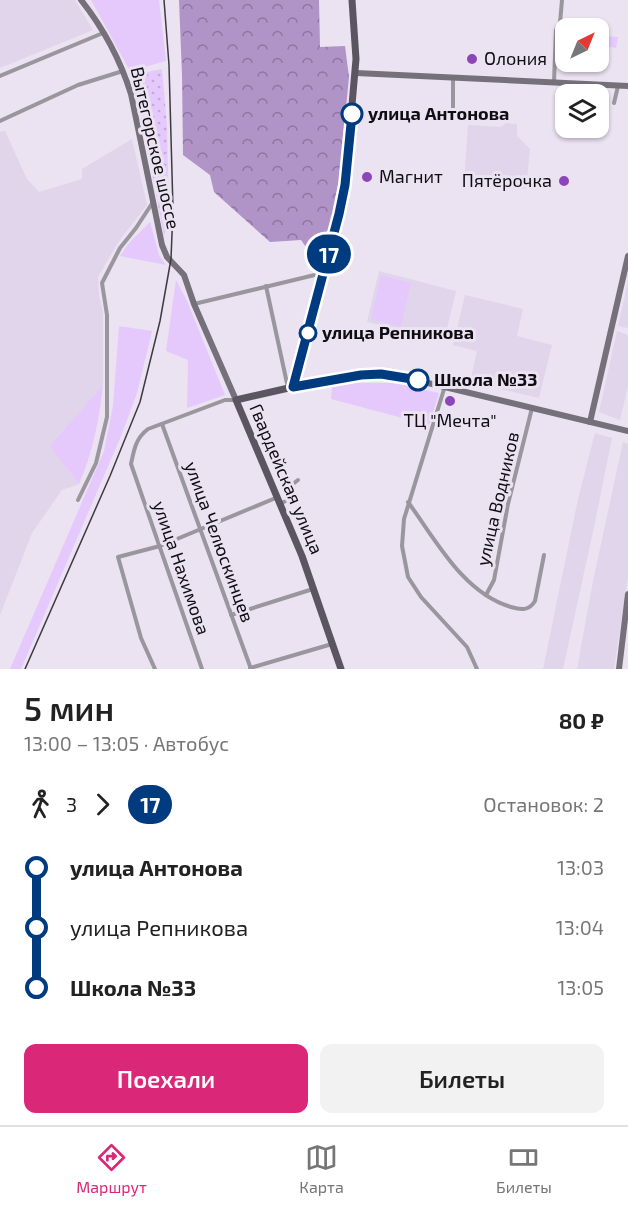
<!DOCTYPE html>
<html lang="ru">
<head>
<meta charset="utf-8">
<style>
	:root { --surface:#fff; --page:#f2f2f2; --text:#222; --muted:#767676; --line:#e0e0e0; --accent:#db2777 }
	body { margin:0; font-family:"Exo 2",sans-serif; background:var(--page); color:var(--text); height:100vh; display:flex; flex-direction:column; font-size:22px; white-space:nowrap }
	* { box-sizing:border-box; margin:0 }
	p { font-size:20px; color:var(--muted) }
	.icon { flex:none; width:33px; height:33px; fill:none; stroke:currentColor; stroke-width:2; stroke-linecap:round; stroke-linejoin:round }
	.map { position:relative; height:669px; overflow:hidden }
	.sheet { display:flex; flex-direction:column; background:var(--surface); flex:1 }
	.sheet>* { flex:none }
	.badge { padding:0 12px; border-radius:20px; font-size:21px; line-height:39px }
	.needle { width:39px; rotate:43deg }
	.tools { position:absolute; left:555px; top:18px; display:grid; gap:12px }
	.tools a { display:grid; place-items:center; width:54px; height:54px; border-radius:12px; background:var(--surface); box-shadow:0 2px 4px #0004; font-size:30px }
	.map>.badge { position:absolute; translate:-50% -50%; box-shadow:0 0 0 3px #fff }
	.legs { display:flex; align-items:center; gap:9px; height:66px; padding:0 24px; font-size:20px }
	.legs p { margin-inline-start:auto }
	.overview { display:flex; align-items:center; justify-content:space-between; height:102px; padding:0 24px }
	h1 { font-size:33px; font-weight:600; line-height:45px }
	.primary-button { display:flex; gap:12px; margin-top:auto; padding:12px 24px }
	.primary-button a { flex:1; height:69px; border-radius:12px; background:var(--accent); color:#fff; font-size:24px; font-weight:600; line-height:69px; text-align:center }
	.primary-button a+a { background:var(--page); color:var(--text) }
	ul { padding:0 24px; list-style:none }
	li { display:flex; align-items:center; gap:21px; height:60px; font-size:22px }
	li i { display:grid; place-items:center; width:9px; height:100%; margin:0 8px; background:currentColor }
	li i::after { content:''; width:15px; height:15px; margin:-8px; border:4px solid; border-radius:50%; background:var(--surface) }
	li p { margin-inline-start:auto }
	li:first-child i { background:linear-gradient(#0000 50%,currentColor 0) }
	li:last-child i { background:linear-gradient(currentColor 50%,#0000 0) }
	.menu { display:flex; justify-content:space-around; align-items:center; height:84px; border-top:2px solid var(--line); background:var(--surface); font-size:16px; color:var(--muted) }
	.menu a { display:grid; justify-items:center; gap:3px }
	.menu .selected { color:var(--accent) }
	.map>svg:first-child { display:block }
	.built { fill:#e1d5eb }
	.forest { fill:url(#forest-crowns) }
	.park { fill:#e5c9fc }
	.garden { fill:url(#garden-dots) }
	.lines { fill:none; stroke-linecap:round; stroke-linejoin:round }
	.street { stroke:#9a969d; stroke-width:4 }
	.secondary { stroke:#75707a; stroke-width:6 }
	.primary { stroke:#5b5561; stroke-width:7 }
	.rail { stroke:#3e3a41; stroke-width:1.5 }
	.line-1-casing { stroke:#fff; stroke-width:14 }
	.line-1 { stroke:#003b80; stroke-width:9 }
	.poi-dot { fill:#8c46b9; stroke:#ebe2f2; stroke-width:2 }
	.stop-1-dot { fill:#fff; stroke:#003b80; stroke-width:3 }
	.labels { text-anchor:middle; stroke-width:6; stroke-linejoin:round; paint-order:stroke }
	.poi-label { font-size:18px; fill:#100d12; stroke:#ebe2f2; text-anchor:start }
	.stop-label { font-size:18px; font-weight:bold; fill:#100d12; stroke:#ebe2f2; text-anchor:start }
	.street-label { font-size:18px; fill:#100d12; stroke:#ebe2f2 }
</style>
</head>
<body>
<div class="map">
<svg width="628" height="669" viewBox="0 0 628 669">
	<defs>
		<pattern id="forest-crowns" width="20" height="18" patternUnits="userSpaceOnUse" patternTransform="scale(1.5)"><rect width="20" height="18" fill="#b093c7"/><path d="M2 6a3 3 0 1 1 6 0M12 15a3 3 0 1 1 6 0" fill="none" stroke="#8e76a0"/></pattern>
		<pattern id="garden-dots" width="8" height="8" patternUnits="userSpaceOnUse" patternTransform="scale(1.5)"><rect width="8" height="8" fill="#e5c9fc"/><path d="M2 2h.1M6 6h.1" fill="none" stroke="#c3abd7" stroke-width="1.8" stroke-linecap="round"/></pattern>
	</defs>
	<rect width="100%" height="100%" fill="#ebe2f2"/>
	<!-- built -->
	<g class="built">
		<path d="M 0,0 L 75,0 L 93,30 L 0,68 Z"/>
		<path d="M 506,123 L 517,124 L 517,136 L 530,149 L 526,189 L 464,184 L 468,125 L 501,127 Z"/>
		<path d="M 5,131 L 27,179 L 39,192 L 82,179 L 82,169 L 132,139 L 147,205 L 119,241 L 98,277 L 99,296 L 103,312 L 103,385 L 51,446 L 79,484 L 62,490 L 32,533 L 0,615 L 0,132 Z"/>
		<path d="M 379,271 L 456,291 L 444,341 L 367,322 Z"/>
		<path d="M 628,281 L 628,328 L 618,326 Z"/>
		<path d="M 465,295 L 523,309 L 517,336 L 552,345 L 539,398 L 470,382 L 477,351 L 453,345 Z"/>
		<path d="M 617,331 L 628,335 L 628,386 L 620,420 L 599,412 Z"/>
		<path d="M 595,433 L 612,438 L 594,527 L 563,669 L 543,669 L 578,499 Z"/>
		<path d="M 623,442 L 628,444 L 628,577 L 614,669 L 577,669 L 593,581 Z"/>
	</g>
	<!-- forest -->
	<path class="forest" d="M 179,0 L 319,0 L 320,47 L 345,46 L 349,77 L 336,210 L 320,267 L 301,240 L 270,242 L 214,192 L 210,175 L 183,155 L 182,75 Z"/>
	<!-- park -->
	<g class="park">
		<path d="M 91,0 L 159,0 L 166,61 L 130,71 Z"/>
		<path d="M 604,36 L 618,37 L 616,48 L 603,46 Z"/>
		<path d="M 150,222 L 159,255 L 166,265 L 120,256 L 129,243 Z"/>
		<path d="M 381,275 L 411,283 L 401,327 L 371,319 Z"/>
		<path d="M 176,280 L 187,301 L 225,395 L 187,408 L 188,360 L 166,351 Z"/>
		<path d="M 119,326 L 152,331 L 137,393 L 121,436 L 21,669 L 10,669 L 104,451 L 113,406 Z"/>
		<path d="M 349,383 L 394,383 L 439,393 L 429,425 L 331,399 L 332,387 Z"/>
		<path d="M 103,385 C 99,420 93,452 79,484 L 50,446 Z"/>
	</g>
	<!-- garden -->
	<path class="garden" d="M 162,69 L 167,126 L 169,221 L 164,236 L 147,146 L 137,74 Z"/>
	<g class="lines">
		<!-- street -->
		<g class="street">
			<path d="M 0,76 L 103,33"/>
			<path d="M 453,78 L 453,112 L 458,118"/>
			<path d="M 554,82 L 556,30 L 560,23 L 562,0"/>
			<path d="M 614,103 L 618,86"/>
			<path d="M 0,121 L 78,85 L 123,71"/>
			<path d="M 266,286 L 288,388"/>
			<path d="M 194,304 L 323,273"/>
			<path d="M 445,386 L 404,519 L 402,546 L 408,577 L 421,597 L 467,647 L 477,669"/>
			<path d="M 162,424 L 251,669"/>
			<path d="M 289,487 L 298,480"/>
			<path d="M 78,500 L 96,463 L 107,417 L 107,315 L 102,283 L 120,248 L 136,228 L 153,202"/>
			<path d="M 408,502 C 436,540 463,593 511,607 C 521,610 529,611 535,601 L 544,555"/>
			<path d="M 281,503 L 294,498 L 281,463 L 284,461"/>
			<path d="M 486,595 L 494,580 L 508,504 L 532,408"/>
			<path d="M 231,615 L 313,589"/>
			<path d="M 250,668 L 332,644"/>
			<path d="M 155,669 L 141,638 L 118,557 L 160,546 L 278,497"/>
			<path d="M 202,669 L 131,464 C 134,449 136,438 148,429 L 225,400 L 236,400"/>
		</g>
		<!-- secondary -->
		<g class="secondary">
			<path d="M 81,0 C 104,29 120,59 131,94 L 162,245 L 167,257 L 184,275 L 194,304 L 236,400"/>
			<path d="M 356,73 L 628,86"/>
			<path d="M 293,387 C 330,380 365,372 403,377 L 628,431"/>
			<path d="M 590,422 L 628,256"/>
			<path d="M 619,669 L 628,594"/>
		</g>
		<!-- primary -->
		<path class="primary" d="M 341,669 L 302,556 L 236,400 L 293,387 L 330,253 L 345,185 L 356,59 L 352,0"/>
		<!-- rail -->
		<path class="rail" d="M 25,669 L 110,476 L 140,402 L 160,321 L 171,259 L 173,209 L 169,65 L 164,0"/>
	</g>
	<g class="lines">
		<defs>
			<path id="line-1" d="M 352,114 L 345,185 L 339,214 L 293,387 L 361,375 L 381,374 L 418,380"/>
		</defs>
		<!-- line-1 casing -->
		<use href="#line-1" class="line-1-casing"/>
		<!-- line-1 -->
		<use href="#line-1" class="line-1"/>
	</g>
	<!-- markers -->
	<g class="poi-dot">
		<circle cx="472" cy="59" r="6"/>
		<circle cx="367" cy="177" r="6"/>
		<circle cx="564" cy="181" r="6"/>
		<circle cx="450" cy="401" r="6"/>
	</g>
	<g class="stop-1-dot">
		<circle cx="352" cy="114" r="10"/>
		<circle cx="308" cy="333" r="8"/>
		<circle cx="418" cy="380" r="10"/>
	</g>
	<g class="labels">
		<!-- poi labels -->
		<g class="poi-label">
			<text x="484" y="65">Олония</text>
			<text x="379" y="183">Магнит</text>
			<text x="552" y="187" text-anchor="end">Пятёрочка</text>
			<text x="450" y="427" text-anchor="middle">ТЦ "Мечта"</text>
		</g>
		<!-- stop labels -->
		<g class="stop-label">
			<text x="368" y="120">улица Антонова</text>
			<text x="322" y="339">улица Репникова</text>
			<text x="434" y="386">Школа №33</text>
		</g>
		<!-- street labels -->
		<g class="street-label">
			<text transform="translate(155 148) rotate(77)" y="6">Вытегорское шоссе</text>
			<text transform="translate(286 479) rotate(67)" y="6">Гвардейская улица</text>
			<text transform="translate(498 499) rotate(-77)" y="6">улица Водников</text>
			<text transform="translate(219 542) rotate(70)" y="6">улица Челюскинцев</text>
			<text transform="translate(181 568) rotate(71)" y="6">улица Нахимова</text>
		</g>
	</g>
</svg>
<div class="tools">
<a><svg class="needle" viewBox="-14 -14 28 28"><path d="M0-13l5 13h-10z" fill="#e53935"/><path d="M0 13l5-13h-10z" fill="#767676"/></svg></a>
<a><svg class="icon" aria-label="layers" viewBox="0 0 24 24"><path d="M12 4l9 5-9 5-9-5zM3 14l9 5 9-5"/></svg></a>
</div>
<b class="badge" style="left:329px;top:254px;background:#003b80;color:#fff">17</b>
</div>
<section class="sheet">
<div class="overview"><div><h1>5 мин</h1><p>13:00 – 13:05 · Автобус</p></div><b>80 ₽</b></div>
<div class="legs"><svg class="icon" aria-label="walk" viewBox="0 0 24 24"><circle cx="13" cy="4" r="2"/><path d="M13 8l-2 6 4 7M11 14l-3 7M7 12l3-4h3l4 4"/></svg>3<svg class="icon" aria-label="forward" viewBox="0 0 24 24"><path d="M9 5l7 7-7 7"/></svg><b class="badge" style="background:#003b80;color:#fff">17</b><p>Остановок: 2</p></div>
<ul>
<li><i style="color:#003b80"></i><b>улица Антонова</b><p>13:03</p></li>
<li><i style="color:#003b80"></i><span>улица Репникова</span><p>13:04</p></li>
<li><i style="color:#003b80"></i><b>Школа №33</b><p>13:05</p></li>
</ul>
<div class="primary-button"><a>Поехали</a><a>Билеты</a></div>
</section>
<nav class="menu">
<a class="selected"><svg class="icon" aria-label="directions" viewBox="0 0 24 24"><path d="M12 3l9 9-9 9-9-9zM9 14v-3h6M13 9l2 2-2 2"/></svg>Маршрут</a>
<a><svg class="icon" aria-label="map" viewBox="0 0 24 24"><path d="M3 6l6-2 6 2 6-2v14l-6 2-6-2-6 2zM9 4v14M15 6v14"/></svg>Карта</a>
<a><svg class="icon" aria-label="tickets" viewBox="0 0 24 24"><path d="M3 7h18v10H3zM15 7v10"/></svg>Билеты</a>
</nav>
</body>
</html>
